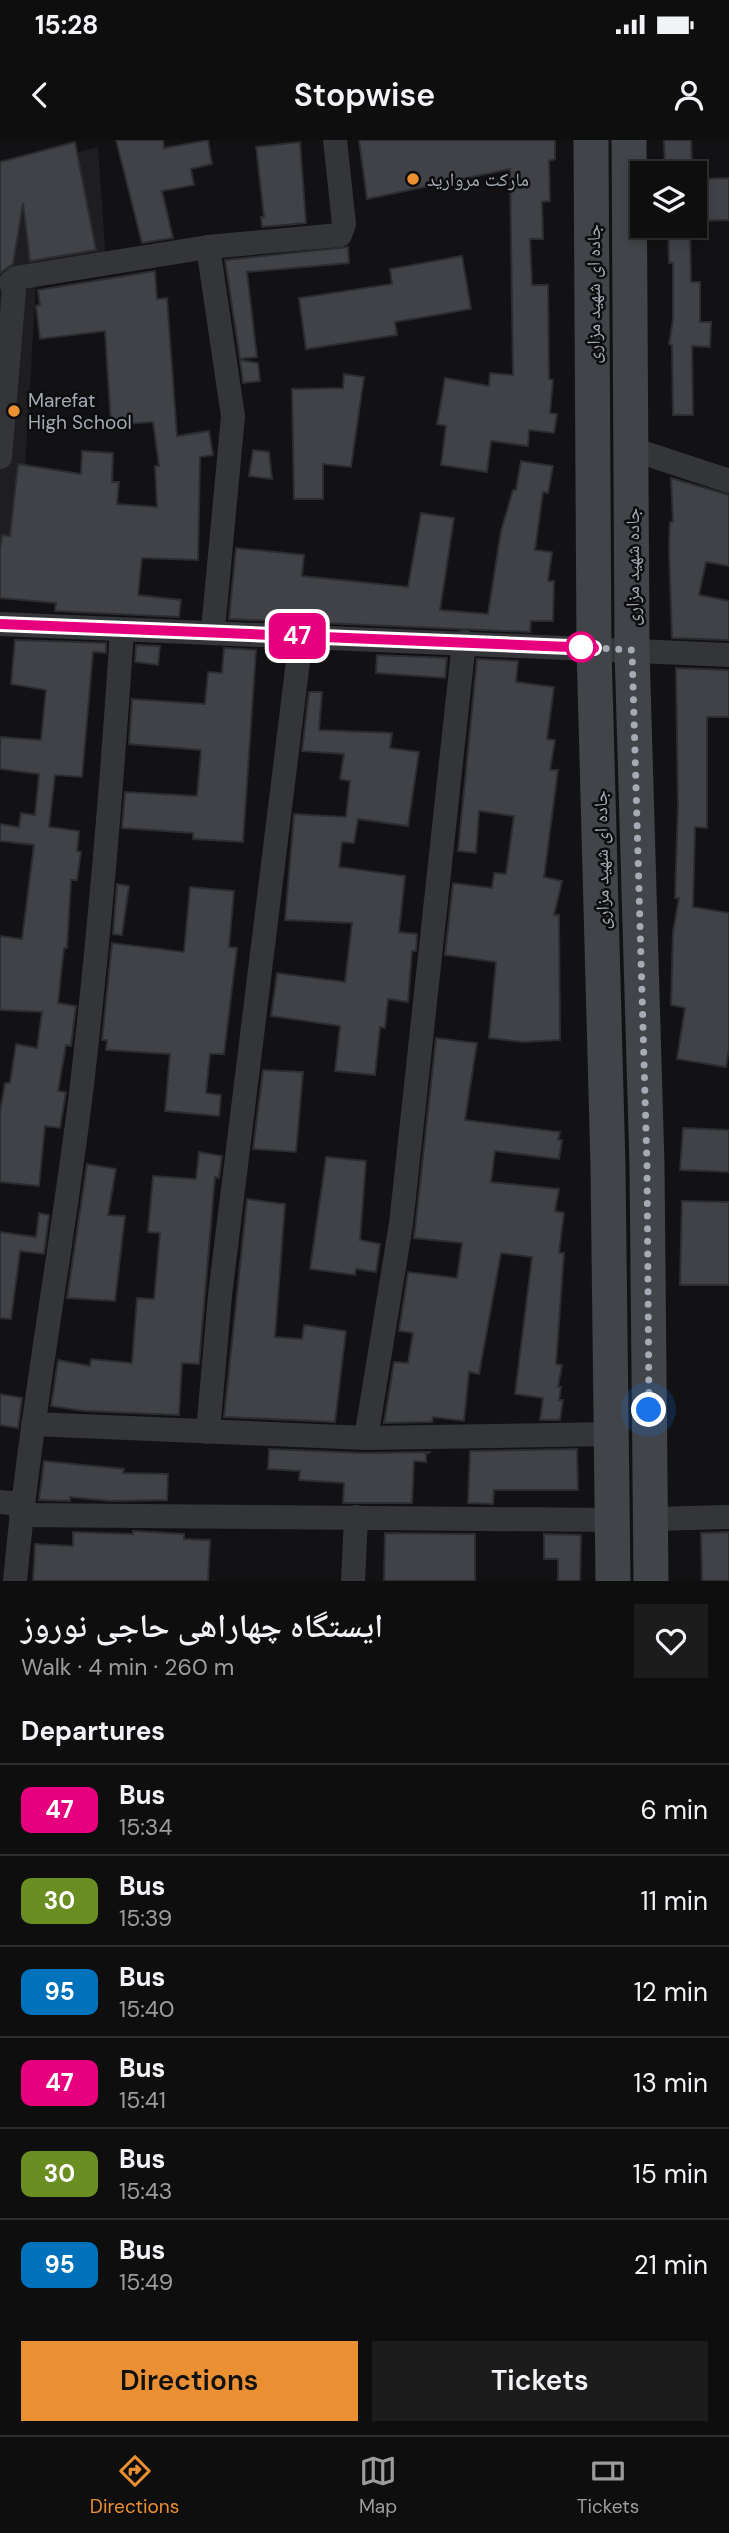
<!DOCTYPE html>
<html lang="en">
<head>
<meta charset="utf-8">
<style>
	:root { --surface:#0e0e0f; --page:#1c1c1d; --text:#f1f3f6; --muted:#9b9c9e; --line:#2e2e2f; --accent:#eb8f33 }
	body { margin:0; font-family:"DM Sans","Noto Naskh Arabic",sans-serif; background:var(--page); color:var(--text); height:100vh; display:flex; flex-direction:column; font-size:26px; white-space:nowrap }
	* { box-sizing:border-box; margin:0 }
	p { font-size:23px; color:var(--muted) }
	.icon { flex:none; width:38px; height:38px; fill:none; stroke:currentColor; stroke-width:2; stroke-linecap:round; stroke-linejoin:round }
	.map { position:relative; height:1441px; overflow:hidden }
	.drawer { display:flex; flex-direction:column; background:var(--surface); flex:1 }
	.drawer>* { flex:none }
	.badge { padding:0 14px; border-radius:10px; font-size:24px; line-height:46px }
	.fabs { position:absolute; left:630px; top:21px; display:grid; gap:14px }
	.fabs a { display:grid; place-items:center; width:77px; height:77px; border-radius:0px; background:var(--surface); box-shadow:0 4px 10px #0003,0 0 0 2px var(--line); font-size:35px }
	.you { position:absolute; width:35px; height:35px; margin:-18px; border:5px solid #fff; border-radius:50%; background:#1a73e8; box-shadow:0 0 0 10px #1a73e833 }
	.map>.badge { position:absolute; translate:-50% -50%; box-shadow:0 0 0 4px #fff }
	h2 { padding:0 21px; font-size:26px; line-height:63px }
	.round { display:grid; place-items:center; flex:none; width:74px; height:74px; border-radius:0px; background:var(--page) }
	.headline { display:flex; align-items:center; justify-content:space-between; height:119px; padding:0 21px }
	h1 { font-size:33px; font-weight:600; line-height:52px }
	.primary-button { display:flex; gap:14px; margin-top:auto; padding:14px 21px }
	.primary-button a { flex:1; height:80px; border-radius:0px; background:var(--accent); color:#111; font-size:28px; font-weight:600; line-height:80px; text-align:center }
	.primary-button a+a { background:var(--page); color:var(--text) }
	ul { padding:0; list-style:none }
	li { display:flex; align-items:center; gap:21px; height:91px; padding:0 21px; border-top:2px solid var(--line) }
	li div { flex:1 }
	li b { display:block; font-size:26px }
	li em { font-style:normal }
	li .badge { min-width:77px; font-weight:700; text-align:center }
	.status { display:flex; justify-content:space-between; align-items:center; height:49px; padding:0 35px; background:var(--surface); direction:ltr }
	.status svg { height:19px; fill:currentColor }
	header { display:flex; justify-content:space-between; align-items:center; height:91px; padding:0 21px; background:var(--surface); font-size:32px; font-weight:600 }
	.menu { display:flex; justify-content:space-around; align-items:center; height:98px; border-top:2px solid var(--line); background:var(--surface); font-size:19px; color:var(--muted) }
	.menu a { display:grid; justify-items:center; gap:4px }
	.menu .current { color:var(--accent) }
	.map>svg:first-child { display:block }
	.built { fill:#1e1e20 }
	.building { fill:#414247; stroke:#2c2d30; stroke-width:2 }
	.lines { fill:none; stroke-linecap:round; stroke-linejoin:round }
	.street { stroke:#333538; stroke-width:24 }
	.secondary { stroke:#414448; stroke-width:35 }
	.line-casing { stroke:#fff; stroke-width:16 }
	.line { stroke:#e6007e; stroke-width:10 }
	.walk { stroke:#a4abb4; stroke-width:7; stroke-dasharray:0 12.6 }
	.poi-dot { fill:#eb8f33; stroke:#0d0d0f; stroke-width:2.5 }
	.stop-dot { fill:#fff; stroke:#e6007e; stroke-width:3.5 }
	.labels { text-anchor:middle; stroke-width:5; stroke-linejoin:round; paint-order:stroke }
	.poi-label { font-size:19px; fill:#a4abb4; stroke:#0d0d0f; text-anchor:start }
	.street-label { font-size:19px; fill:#a4abb4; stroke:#0d0d0f }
</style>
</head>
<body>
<div class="status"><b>15:28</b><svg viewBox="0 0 49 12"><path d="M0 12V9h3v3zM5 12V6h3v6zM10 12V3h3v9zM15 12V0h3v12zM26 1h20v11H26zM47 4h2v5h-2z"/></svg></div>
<header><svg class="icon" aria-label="back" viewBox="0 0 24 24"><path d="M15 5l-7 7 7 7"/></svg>Stopwise<svg class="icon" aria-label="person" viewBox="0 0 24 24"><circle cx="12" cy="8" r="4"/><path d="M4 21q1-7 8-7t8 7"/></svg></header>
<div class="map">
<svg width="729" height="1441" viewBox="0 0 729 1441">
	<rect width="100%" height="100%" fill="#121214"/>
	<!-- built -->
	<path class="built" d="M 98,7 L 107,135 L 36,144 L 21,399 L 0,399 L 0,32 Z"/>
	<!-- building -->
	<g class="building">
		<path d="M 116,0 L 163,0 L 164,8 L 208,0 L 212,24 L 191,29 L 194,45 L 162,51 L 173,98 L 142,103 Z"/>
		<path d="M 359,0 L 555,0 L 555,19 L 549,21 L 550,61 L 542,62 L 543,99 L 530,99 L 532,145 L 548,145 L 549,239 L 553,240 L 550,273 L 557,274 L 554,293 L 529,290 L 528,306 L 491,301 L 487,332 L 441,325 L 446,286 L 437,284 L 445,238 L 489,246 L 490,233 L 513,235 L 510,29 L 367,59 Z"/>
		<path d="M 664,0 L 691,0 L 692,27 L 665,28 Z"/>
		<path d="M 75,2 L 96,110 L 30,121 L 23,63 L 13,124 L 0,133 L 0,22 Z"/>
		<path d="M 300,2 L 306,83 L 262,87 L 261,77 L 264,77 L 256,7 Z"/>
		<path d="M 729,38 L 729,80 L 695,81 L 695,39 Z"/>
		<path d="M 668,86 L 690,86 L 691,142 L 700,142 L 700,182 L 711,182 L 710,207 L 692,206 L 693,275 L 673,275 L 672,205 L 669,204 L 673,180 L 673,123 L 669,123 Z"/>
		<path d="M 348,107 L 349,123 L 247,132 L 257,217 L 240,219 L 225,120 Z"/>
		<path d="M 462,116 L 471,169 L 395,182 L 397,195 L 306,209 L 299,158 L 392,144 L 390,129 Z"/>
		<path d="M 155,131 L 157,159 L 167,158 L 177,296 L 209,291 L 213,315 L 200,317 L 198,420 L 142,418 L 138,455 L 181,460 L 179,477 L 55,471 L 56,463 L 0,458 L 0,410 L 2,395 L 10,396 L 18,324 L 81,334 L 82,311 L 113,313 L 112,342 L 119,342 L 117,364 L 157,367 L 155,326 L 159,326 L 153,282 L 111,285 L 105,191 L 40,199 L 36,166 L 40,165 L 38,150 Z"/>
		<path d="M 240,220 L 258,223 L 260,241 L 243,243 Z"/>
		<path d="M 344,234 L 364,237 L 351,327 L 323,324 L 323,359 L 294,359 L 292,249 L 343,248 Z"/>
		<path d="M 253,310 L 269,312 L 272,339 L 249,336 Z"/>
		<path d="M 521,321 L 553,326 L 548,353 L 543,352 L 535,410 L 552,412 L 548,441 L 554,441 L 553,481 L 531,481 L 530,492 L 229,479 L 236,408 L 304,415 L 302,436 L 408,447 L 421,373 L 454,378 L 440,470 L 488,474 L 501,391 L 513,350 L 516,350 Z"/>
		<path d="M 671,338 L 729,355 L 729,426 L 706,422 L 699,455 L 729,461 L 729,500 L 672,498 L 669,407 L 670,382 L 673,382 Z"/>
		<path d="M 15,500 L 106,503 L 106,513 L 93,512 L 82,637 L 55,635 L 49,687 L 79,691 L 77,711 L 81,712 L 77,740 L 71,740 L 67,808 L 64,808 L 58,863 L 76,866 L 71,906 L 66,905 L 58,951 L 66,952 L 60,988 L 45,986 L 39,1046 L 0,1042 L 0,972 L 5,943 L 10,943 L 16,904 L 37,908 L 42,872 L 0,870 L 0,796 L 22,799 L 34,705 L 0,701 L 0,684 L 19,687 L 21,673 L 35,675 L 39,634 L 0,629 L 0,597 L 41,600 L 46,550 L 11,544 Z"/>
		<path d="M 136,505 L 160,506 L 158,525 L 135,522 Z"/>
		<path d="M 224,508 L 256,510 L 243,702 L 193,699 L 193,693 L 122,688 L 125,652 L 197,656 L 201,610 L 129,604 L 132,559 L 205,564 L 208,532 L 222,533 Z"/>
		<path d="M 377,515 L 447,518 L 445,538 L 376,533 Z"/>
		<path d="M 477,519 L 518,521 L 516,542 L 554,547 L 547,599 L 555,600 L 550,630 L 558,630 L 544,737 L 562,741 L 554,775 L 559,775 L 560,900 L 523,902 L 489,898 L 496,822 L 445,815 L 453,743 L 492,748 L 494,733 L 506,734 L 514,676 L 479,671 L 476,713 L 458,711 Z"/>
		<path d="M 676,528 L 729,530 L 729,577 L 707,577 L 707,688 L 695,687 L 693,767 L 729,773 L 729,909 L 726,927 L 677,919 L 685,868 L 671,865 L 673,792 L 679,758 L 675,758 L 678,666 Z"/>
		<path d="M 309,552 L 322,552 L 319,590 L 392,593 L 390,608 L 419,612 L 408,686 L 358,679 L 354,703 L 342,702 L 339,727 L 405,736 L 399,792 L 417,794 L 416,811 L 412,811 L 408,862 L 388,859 L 385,888 L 380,887 L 375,935 L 335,931 L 340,886 L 271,876 L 277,833 L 345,842 L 352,783 L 285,780 L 294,674 L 346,677 L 350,641 L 340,639 L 344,614 L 302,611 Z"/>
		<path d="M 117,744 L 129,746 L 122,795 L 113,794 Z"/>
		<path d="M 190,747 L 234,751 L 229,807 L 237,808 L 224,914 L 210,914 L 206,953 L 221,955 L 219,976 L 165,971 L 170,914 L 106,910 L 107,900 L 102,900 L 112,803 L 184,812 Z"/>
		<path d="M 436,898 L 477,903 L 465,980 L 560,992 L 558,1000 L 562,1000 L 559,1019 L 495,1011 L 491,1042 L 559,1049 L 555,1071 L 564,1073 L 559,1113 L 564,1113 L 556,1224 L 562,1225 L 558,1247 L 561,1247 L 559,1260 L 563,1260 L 560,1280 L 540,1280 L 543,1258 L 515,1254 L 532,1117 L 501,1113 L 479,1234 L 469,1232 L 464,1281 L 433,1277 L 432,1282 L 384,1283 L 394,1222 L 408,1223 L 413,1193 L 399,1191 L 408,1132 L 457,1138 L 462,1103 L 414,1098 Z"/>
		<path d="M 263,930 L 303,932 L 296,1012 L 253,1009 Z"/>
		<path d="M 683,988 L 729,990 L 729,1032 L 680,1030 Z"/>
		<path d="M 199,1012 L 222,1016 L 219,1038 L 215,1037 L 199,1224 L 182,1223 L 179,1275 L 84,1271 L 51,1266 L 58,1220 L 90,1226 L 91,1219 L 132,1223 L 137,1158 L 154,1159 L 160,1093 L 148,1092 L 153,1036 L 196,1039 Z"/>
		<path d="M 326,1017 L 366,1021 L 360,1100 L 380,1104 L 376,1132 L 356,1129 L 355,1135 L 310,1129 Z"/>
		<path d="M 87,1024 L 116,1029 L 108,1075 L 125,1076 L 115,1161 L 67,1158 Z"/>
		<path d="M 247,1059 L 285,1064 L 275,1197 L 302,1199 L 304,1185 L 346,1191 L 335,1282 L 224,1277 Z"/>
		<path d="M 682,1061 L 729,1062 L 729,1145 L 680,1145 Z"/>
		<path d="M 39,1073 L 49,1075 L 44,1114 L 20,1111 L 11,1179 L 0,1178 L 0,1092 L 36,1097 Z"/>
		<path d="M 0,1254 L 22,1258 L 18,1288 L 0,1285 Z"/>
		<path d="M 269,1309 L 365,1313 L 431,1312 L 426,1314 L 426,1322 L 414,1321 L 412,1363 L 343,1363 L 344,1343 L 299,1340 L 300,1331 L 268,1329 Z"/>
		<path d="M 577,1309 L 578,1350 L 494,1350 L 493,1364 L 468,1363 L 470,1311 Z"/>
		<path d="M 44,1321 L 124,1329 L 123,1333 L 168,1334 L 167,1360 L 110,1361 L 70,1357 L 70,1361 L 39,1360 Z"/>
		<path d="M 133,1391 L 184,1394 L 184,1399 L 210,1400 L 208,1441 L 33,1441 L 35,1404 L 73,1406 L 73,1392 L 133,1394 Z"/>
		<path d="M 729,1392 L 729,1441 L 702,1441 L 701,1393 Z"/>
		<path d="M 385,1393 L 475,1394 L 475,1441 L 384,1441 Z"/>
		<path d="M 544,1394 L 581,1395 L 580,1441 L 558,1441 L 558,1419 L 544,1419 Z"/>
	</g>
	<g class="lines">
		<!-- street -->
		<g class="street">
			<path d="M 208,107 L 233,276 L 213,490"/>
			<path d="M 632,309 L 729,341"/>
			<path d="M 0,317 L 14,151 L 11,142 L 16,138 L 208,107 L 340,95 L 344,84 L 335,0"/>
			<path d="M 0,484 L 729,515"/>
			<path d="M 33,1284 L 366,1298 L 611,1294"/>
			<path d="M 208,1292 L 220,1155 L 301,497"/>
			<path d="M 366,1298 L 401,1084 L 464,502"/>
			<path d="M 0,1362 L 22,1364"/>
			<path d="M 21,1375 L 612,1380"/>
			<path d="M 651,1379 L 729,1377"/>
			<path d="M 15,1441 C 30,1278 61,1116 81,953 C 99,800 112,644 122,490"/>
			<path d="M 353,1441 L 356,1377"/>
		</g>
		<!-- secondary -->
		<g class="secondary">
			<path d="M 591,0 L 594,508 L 608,1026 L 613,1441"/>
			<path d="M 629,0 L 632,510 L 647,1025 L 651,1441"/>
		</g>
	</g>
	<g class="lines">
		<defs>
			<path id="line" d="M 0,484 L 594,508"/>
		</defs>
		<!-- line casing -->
		<use href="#line" class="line-casing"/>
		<!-- line -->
		<use href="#line" class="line"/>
		<!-- walk -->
		<path class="walk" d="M 581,507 L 632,510 L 647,1025 L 649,1270"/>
	</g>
	<!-- markers -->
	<g class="poi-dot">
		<circle cx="413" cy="39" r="7"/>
		<circle cx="14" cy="271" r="7"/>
	</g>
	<circle class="stop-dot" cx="581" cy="507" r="14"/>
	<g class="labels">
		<!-- poi labels -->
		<g class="poi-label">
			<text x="427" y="46">مارکت مروارید</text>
			<text x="28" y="267">Marefat<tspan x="28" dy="22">High School</tspan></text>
		</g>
		<!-- street labels -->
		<g class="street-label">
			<text transform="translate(593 154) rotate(-90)" y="7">جاده ای شهید مزاری</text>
			<text transform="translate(632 427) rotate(-90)" y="7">جاده شهید مزاری</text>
			<text transform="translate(601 720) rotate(-91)" y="7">جاده ای شهید مزاری</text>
		</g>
	</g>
</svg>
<div class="fabs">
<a><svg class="icon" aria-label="layers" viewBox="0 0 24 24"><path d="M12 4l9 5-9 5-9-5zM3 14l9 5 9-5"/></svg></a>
</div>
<div class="you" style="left:649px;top:1270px"></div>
<b class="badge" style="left:297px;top:496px;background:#e6007e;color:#fff">47</b>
</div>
<section class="drawer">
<div class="headline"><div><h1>ایستگاه چهاراهی حاجی نوروز</h1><p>Walk · 4 min · 260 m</p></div><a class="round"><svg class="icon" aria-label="heart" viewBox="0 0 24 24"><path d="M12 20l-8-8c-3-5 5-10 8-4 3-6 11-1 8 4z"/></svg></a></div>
<h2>Departures</h2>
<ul>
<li><span class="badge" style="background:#e6007e;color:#fff">47</span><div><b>Bus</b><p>15:34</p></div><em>6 min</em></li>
<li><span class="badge" style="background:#6b8e23;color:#fff">30</span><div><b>Bus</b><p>15:39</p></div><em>11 min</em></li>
<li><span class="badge" style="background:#0072bc;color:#fff">95</span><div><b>Bus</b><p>15:40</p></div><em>12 min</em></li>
<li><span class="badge" style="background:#e6007e;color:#fff">47</span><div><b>Bus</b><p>15:41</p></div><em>13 min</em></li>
<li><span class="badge" style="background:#6b8e23;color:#fff">30</span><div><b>Bus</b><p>15:43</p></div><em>15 min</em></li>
<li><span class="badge" style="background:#0072bc;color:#fff">95</span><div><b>Bus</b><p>15:49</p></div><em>21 min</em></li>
</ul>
<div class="primary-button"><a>Directions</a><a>Tickets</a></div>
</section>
<nav class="menu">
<a class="current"><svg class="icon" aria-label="directions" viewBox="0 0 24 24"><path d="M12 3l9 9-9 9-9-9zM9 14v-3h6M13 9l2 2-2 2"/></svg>Directions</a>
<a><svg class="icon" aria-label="map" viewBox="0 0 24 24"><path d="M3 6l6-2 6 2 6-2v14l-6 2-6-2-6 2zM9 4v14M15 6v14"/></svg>Map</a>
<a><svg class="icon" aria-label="tickets" viewBox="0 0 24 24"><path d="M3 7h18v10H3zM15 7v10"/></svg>Tickets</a>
</nav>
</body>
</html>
